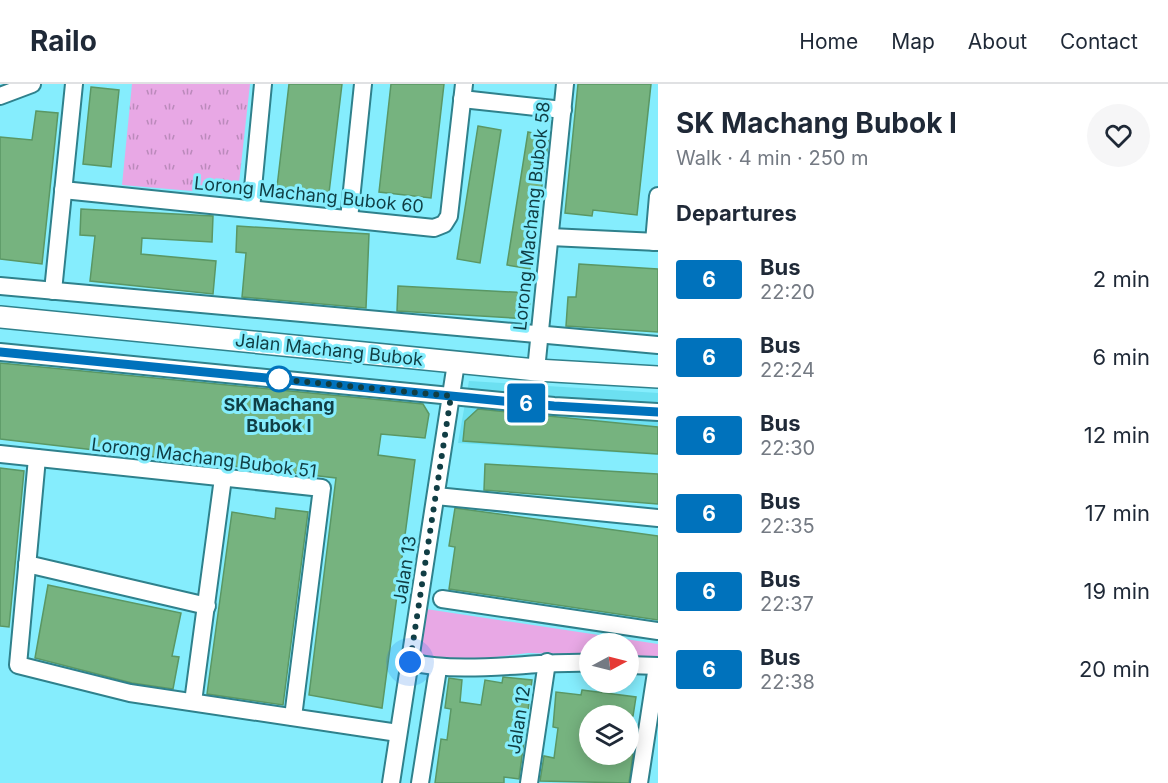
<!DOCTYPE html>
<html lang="en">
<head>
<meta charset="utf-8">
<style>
	:root { --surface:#fff; --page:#f6f6f7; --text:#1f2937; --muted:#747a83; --line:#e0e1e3 }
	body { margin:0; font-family:Inter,sans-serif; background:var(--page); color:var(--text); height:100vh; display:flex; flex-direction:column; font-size:22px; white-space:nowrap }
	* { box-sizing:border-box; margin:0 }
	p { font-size:20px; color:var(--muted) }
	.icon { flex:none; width:33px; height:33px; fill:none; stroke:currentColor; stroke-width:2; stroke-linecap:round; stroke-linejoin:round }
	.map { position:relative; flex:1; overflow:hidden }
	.side { display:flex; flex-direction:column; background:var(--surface); width:510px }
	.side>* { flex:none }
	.badge { padding:0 12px; border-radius:4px; font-size:21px; line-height:39px }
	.needle { width:39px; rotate:83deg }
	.fabs { position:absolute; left:579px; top:549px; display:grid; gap:12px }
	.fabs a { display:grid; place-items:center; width:60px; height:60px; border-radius:50%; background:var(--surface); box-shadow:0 3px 15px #0003; font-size:30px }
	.you { position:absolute; width:30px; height:30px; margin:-15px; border:4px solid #fff; border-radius:50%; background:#1a73e8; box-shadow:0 0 0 9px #1a73e833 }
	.map>.badge { position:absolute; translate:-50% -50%; box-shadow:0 0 0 3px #fff }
	h2 { padding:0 18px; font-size:22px; line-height:54px }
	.round { display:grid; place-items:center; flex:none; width:63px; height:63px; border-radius:32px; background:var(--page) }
	.head { display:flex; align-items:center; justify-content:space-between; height:102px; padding:0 18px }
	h1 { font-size:28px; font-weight:700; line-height:45px }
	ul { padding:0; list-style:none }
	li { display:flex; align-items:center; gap:18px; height:78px; padding:0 18px }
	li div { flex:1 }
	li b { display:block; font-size:22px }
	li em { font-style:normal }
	li .badge { min-width:66px; font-weight:700; text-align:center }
	header { display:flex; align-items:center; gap:36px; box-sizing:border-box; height:84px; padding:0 30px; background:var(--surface); border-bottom:2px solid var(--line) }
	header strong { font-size:28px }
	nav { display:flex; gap:33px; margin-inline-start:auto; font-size:21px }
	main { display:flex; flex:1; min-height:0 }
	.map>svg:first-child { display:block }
	.built { fill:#6ce0f1 }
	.green { fill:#e8a8e5 }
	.park { fill:url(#park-tufts) }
	.building { fill:#76b37f; stroke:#5a9764; stroke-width:1.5 }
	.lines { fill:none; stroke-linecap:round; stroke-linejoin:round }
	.minor-casing { stroke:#2f818c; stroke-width:20 }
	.major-casing { stroke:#2f818c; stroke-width:24 }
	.minor { stroke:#fff; stroke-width:16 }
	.major { stroke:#fff; stroke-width:21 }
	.line-casing { stroke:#fff; stroke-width:14 }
	.line { stroke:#0072bc; stroke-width:9 }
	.walk { stroke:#103e44; stroke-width:6; stroke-dasharray:0 10.8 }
	.stop-dot { fill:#fff; stroke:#0072bc; stroke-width:3 }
	.labels { text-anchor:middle; stroke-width:6; stroke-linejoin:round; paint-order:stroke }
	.street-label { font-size:18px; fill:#103e44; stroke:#85edfd }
	.stop-label { font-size:18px; font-weight:bold; fill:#103e44; stroke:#85edfd }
</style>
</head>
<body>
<header>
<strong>Railo</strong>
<nav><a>Home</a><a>Map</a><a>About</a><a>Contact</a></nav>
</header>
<main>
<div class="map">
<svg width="658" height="699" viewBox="0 0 658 699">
	<defs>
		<pattern id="park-tufts" width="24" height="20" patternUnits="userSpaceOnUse" patternTransform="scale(1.5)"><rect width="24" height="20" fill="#e8a8e5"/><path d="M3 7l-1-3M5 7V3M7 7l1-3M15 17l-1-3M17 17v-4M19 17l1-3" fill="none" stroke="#bb8abb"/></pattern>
	</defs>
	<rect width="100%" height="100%" fill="#85edfd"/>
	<!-- built -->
	<path class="built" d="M 469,297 L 658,309 L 658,371 L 458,359 Z"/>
	<!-- green -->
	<path class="green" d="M 426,525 L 658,560 L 658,577 L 629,575 L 628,560 L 590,560 L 589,571 L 528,569 L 496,573 L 461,583 L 419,573 Z"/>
	<!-- park -->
	<path class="park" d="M 132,0 L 250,0 L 239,99 L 227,110 L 122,101 Z"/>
	<!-- building -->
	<g class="building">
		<path d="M 289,0 L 342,0 L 329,109 L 277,103 Z"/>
		<path d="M 391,0 L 444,0 L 431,114 L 379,108 Z"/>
		<path d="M 578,0 L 651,0 L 637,131 L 593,126 L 592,132 L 565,129 Z"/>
		<path d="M 91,3 L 119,6 L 111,83 L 83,80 Z"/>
		<path d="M 36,27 L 58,29 L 42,180 L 0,175 L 0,53 L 32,56 Z"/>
		<path d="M 478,42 L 501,46 L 480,179 L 457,175 Z"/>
		<path d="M 528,48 L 549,52 L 530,185 L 507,181 Z"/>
		<path d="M 81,125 L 213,132 L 212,158 L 142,154 L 141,170 L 216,177 L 213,210 L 90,197 L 95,152 L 80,151 Z"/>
		<path d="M 237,142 L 369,150 L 366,224 L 242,213 L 246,169 L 236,168 Z"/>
		<path d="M 579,180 L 658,185 L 658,248 L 566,242 L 568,213 L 576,213 Z"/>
		<path d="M 398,202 L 530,209 L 529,235 L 397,227 Z"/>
		<path d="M 0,279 L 423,320 L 429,330 L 425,354 L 381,350 L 378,371 L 415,376 L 382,624 L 309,611 L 336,394 L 0,355 Z"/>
		<path d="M 478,325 L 658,343 L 658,370 L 463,357 L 465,337 Z"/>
		<path d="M 485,380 L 658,390 L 658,420 L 484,406 Z"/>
		<path d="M 0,384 L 24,387 L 9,543 L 0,542 Z"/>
		<path d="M 276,424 L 308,428 L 283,621 L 207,610 L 232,428 L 275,435 Z"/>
		<path d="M 455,424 L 658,452 L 658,536 L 449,505 L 455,463 L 449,462 Z"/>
		<path d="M 48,501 L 181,529 L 172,572 L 179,573 L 173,605 L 132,599 L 35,574 Z"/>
		<path d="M 503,593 L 532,596 L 519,695 L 504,693 L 504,699 L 435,699 L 441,655 L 447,656 L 451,625 L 445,624 L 449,594 L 462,596 L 460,618 L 481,621 L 485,596 L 502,599 Z"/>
		<path d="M 582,606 L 636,613 L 633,632 L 590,632 L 590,670 L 633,670 L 629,699 L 540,697 L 544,672 L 554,674 L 558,644 L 553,643 L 556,608 L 581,611 Z"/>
	</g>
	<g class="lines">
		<defs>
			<g id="minor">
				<path d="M 0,12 L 32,0"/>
				<path d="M 462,15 L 563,26"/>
				<path d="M 63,106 L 434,144 L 444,140 L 449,132 L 464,0"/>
				<path d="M 251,125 L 263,0"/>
				<path d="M 349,135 L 363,0"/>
				<path d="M 550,153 L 658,158"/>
				<path d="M 654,158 L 658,112"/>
				<path d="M 0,202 L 658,261"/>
				<path d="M 53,207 L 74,0"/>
				<path d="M 0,268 L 554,322 L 658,328"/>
				<path d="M 536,286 L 565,0"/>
				<path d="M 0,370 L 322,404 L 293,633"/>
				<path d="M 37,374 L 18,581 L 130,609 L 398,649"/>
				<path d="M 436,412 L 658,434"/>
				<path d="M 27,480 L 207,522"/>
				<path d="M 442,515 L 658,547"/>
				<path d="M 410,578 C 466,591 531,577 590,579"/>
				<path d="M 628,581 L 658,582"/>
				<path d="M 193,618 L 223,394"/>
				<path d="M 391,699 L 456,279"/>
				<path d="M 420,699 L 438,585"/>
				<path d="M 529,699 L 547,578"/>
				<path d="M 639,699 L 657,582"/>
			</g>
			<path id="major" d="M 0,233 L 536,286 L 658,293"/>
		</defs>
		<!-- minor casing -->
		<use href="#minor" class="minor-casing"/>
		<!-- major casing -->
		<use href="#major" class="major-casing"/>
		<!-- minor -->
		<use href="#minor" class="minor"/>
		<!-- major -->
		<use href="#major" class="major"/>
	</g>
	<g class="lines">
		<defs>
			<path id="line" d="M 0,268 L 554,322 L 658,328"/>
		</defs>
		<!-- line casing -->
		<use href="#line" class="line-casing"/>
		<!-- line -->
		<use href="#line" class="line"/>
		<!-- walk -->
		<path class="walk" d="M 279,295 L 277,295 L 451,312 L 410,578"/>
	</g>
	<!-- markers -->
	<circle class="stop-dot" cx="279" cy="295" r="12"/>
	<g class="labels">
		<!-- street labels -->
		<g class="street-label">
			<text transform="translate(309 111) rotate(6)" y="6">Lorong Machang Bubok 60</text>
			<text transform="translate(532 132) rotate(-84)" y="6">Lorong Machang Bubok 58</text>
			<text transform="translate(329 266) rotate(6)" y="6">Jalan Machang Bubok</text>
			<text transform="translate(204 374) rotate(7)" y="6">Lorong Machang Bubok 51</text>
			<text transform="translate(405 486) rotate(-81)" y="6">Jalan 13</text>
			<text transform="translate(519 636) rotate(-81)" y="6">Jalan 12</text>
		</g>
		<!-- stop labels -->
		<g class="stop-label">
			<text x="279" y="327">SK Machang<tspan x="279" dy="21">Bubok I</tspan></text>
		</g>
	</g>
</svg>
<div class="fabs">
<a><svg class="needle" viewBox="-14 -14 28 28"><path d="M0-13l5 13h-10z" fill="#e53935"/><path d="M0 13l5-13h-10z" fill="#747a83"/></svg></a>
<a><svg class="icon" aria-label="layers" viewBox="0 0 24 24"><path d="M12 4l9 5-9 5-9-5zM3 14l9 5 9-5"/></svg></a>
</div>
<div class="you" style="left:410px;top:578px"></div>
<b class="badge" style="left:526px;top:319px;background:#0072bc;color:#fff">6</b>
</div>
<section class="side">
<div class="head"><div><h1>SK Machang Bubok I</h1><p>Walk · 4 min · 250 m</p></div><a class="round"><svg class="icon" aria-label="heart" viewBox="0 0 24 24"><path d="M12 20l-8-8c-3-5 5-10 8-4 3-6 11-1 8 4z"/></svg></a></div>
<h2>Departures</h2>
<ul>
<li><span class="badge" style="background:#0072bc;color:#fff">6</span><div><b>Bus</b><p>22:20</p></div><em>2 min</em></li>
<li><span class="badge" style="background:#0072bc;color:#fff">6</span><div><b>Bus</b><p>22:24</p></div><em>6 min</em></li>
<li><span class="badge" style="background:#0072bc;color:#fff">6</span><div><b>Bus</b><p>22:30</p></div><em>12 min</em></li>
<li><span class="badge" style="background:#0072bc;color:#fff">6</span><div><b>Bus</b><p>22:35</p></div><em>17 min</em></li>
<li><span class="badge" style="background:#0072bc;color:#fff">6</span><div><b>Bus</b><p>22:37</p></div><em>19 min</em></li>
<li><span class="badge" style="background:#0072bc;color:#fff">6</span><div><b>Bus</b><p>22:38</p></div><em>20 min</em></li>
</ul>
</section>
</main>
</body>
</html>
